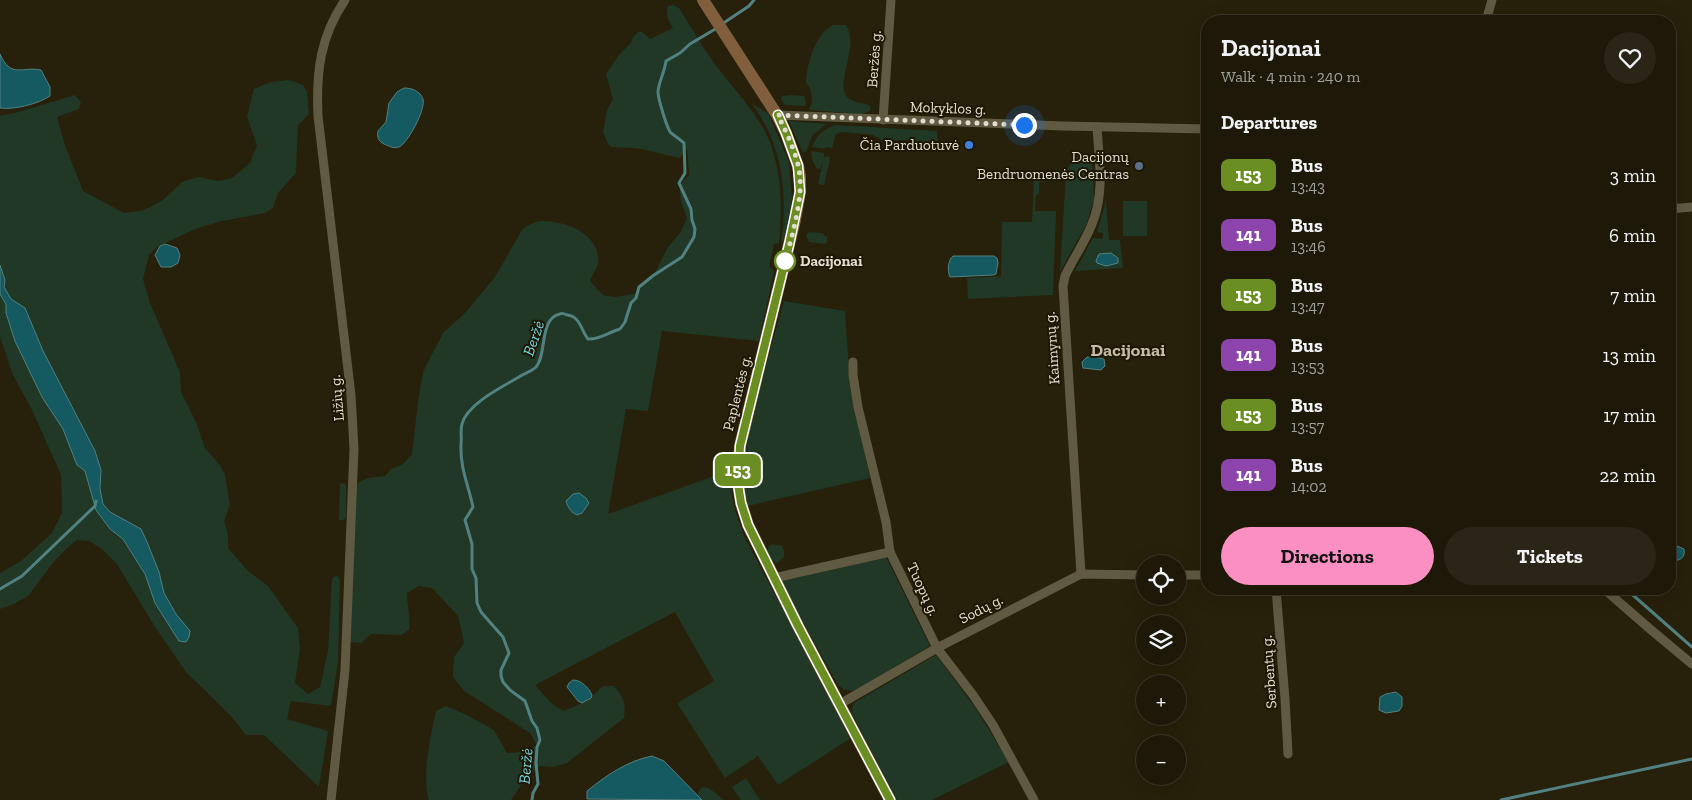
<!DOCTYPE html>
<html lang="en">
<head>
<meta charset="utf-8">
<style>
	:root { --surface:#1d1808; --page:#2a2516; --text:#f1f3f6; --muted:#a0a09c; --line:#3b3729; --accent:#fc8fc2 }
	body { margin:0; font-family:"Zilla Slab",serif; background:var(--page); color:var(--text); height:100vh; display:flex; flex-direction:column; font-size:19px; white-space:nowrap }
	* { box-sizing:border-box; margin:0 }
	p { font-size:16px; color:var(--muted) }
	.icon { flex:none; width:28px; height:28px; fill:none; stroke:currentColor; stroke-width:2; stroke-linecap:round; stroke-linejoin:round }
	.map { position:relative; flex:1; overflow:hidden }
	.side { position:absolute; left:1201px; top:15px; width:475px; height:580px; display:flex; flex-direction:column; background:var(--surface); border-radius:20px; box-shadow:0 5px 20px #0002,0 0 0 1px var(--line) }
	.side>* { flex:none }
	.badge { padding:0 10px; border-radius:8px; font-size:18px; line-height:32px }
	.fabs { position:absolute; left:1136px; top:555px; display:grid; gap:10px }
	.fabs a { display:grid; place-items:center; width:50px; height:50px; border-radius:50%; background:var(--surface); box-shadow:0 5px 20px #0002,0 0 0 1px var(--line); font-size:25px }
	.you { position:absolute; width:25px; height:25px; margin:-12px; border:4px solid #fff; border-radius:50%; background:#1a73e8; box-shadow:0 0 0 8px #1a73e833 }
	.map>.badge { position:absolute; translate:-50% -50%; box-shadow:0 0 0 2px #fff }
	h2 { padding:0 20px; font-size:19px; line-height:45px }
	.round { display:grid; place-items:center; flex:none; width:52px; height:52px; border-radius:26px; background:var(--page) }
	.overview { display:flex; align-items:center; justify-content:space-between; height:85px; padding:0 20px }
	h1 { font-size:24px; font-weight:800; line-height:38px }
	.cta { display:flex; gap:10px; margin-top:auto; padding:10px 20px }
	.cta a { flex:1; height:58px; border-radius:30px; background:var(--accent); color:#111; font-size:20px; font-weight:800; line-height:58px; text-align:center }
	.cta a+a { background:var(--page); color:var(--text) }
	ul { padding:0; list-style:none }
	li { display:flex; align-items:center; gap:15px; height:60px; padding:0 20px }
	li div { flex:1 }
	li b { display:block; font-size:19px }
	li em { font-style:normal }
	li .badge { min-width:55px; font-weight:700; text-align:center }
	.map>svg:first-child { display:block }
	.green { fill:#203825 }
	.water { fill:#155961; stroke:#528182 }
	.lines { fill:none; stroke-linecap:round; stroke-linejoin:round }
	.stream { stroke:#528182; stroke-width:3 }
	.street { stroke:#615a42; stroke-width:9 }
	.secondary { stroke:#815f3d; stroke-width:12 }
	.line-casing { stroke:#fff; stroke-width:11 }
	.line { stroke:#6b8e23; stroke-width:8 }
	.walk { stroke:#e1ddcf; stroke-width:5; stroke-dasharray:0 9 }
	.shop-dot { fill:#3f7fe0; stroke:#1d1703; stroke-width:2 }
	.service-dot { fill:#5c6f8a; stroke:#1d1703; stroke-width:2 }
	.stop-dot { fill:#fff; stroke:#6b8e23; stroke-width:2.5 }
	.labels { text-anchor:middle; stroke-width:4; stroke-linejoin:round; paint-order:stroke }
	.street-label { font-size:15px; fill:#e1ddcf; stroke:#1d1703 }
	.poi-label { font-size:15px; fill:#e1ddcf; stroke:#1d1703; text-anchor:end }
	.stop-label { font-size:15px; font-weight:bold; fill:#e1ddcf; stroke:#1d1703; text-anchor:start }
	.water-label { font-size:16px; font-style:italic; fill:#71d5e3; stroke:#1d1703 }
	.quarter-label { font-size:18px; font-weight:bold; fill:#c6bea4; stroke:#1d1703 }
</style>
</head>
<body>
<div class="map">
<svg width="1692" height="800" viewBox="0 0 1692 800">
	<rect width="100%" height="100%" fill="#27200a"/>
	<!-- green -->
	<g class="green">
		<path d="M 673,5 L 679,8 C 690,25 700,43 712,60 C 732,88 761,115 772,148 C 782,179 782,212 779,243 L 774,244 L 769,266 L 774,271 L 759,341 L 662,331 L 648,411 L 626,409 L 608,514 L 731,470 C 730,499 735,511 745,538 L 851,738 L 778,785 L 758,756 L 725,778 L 677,703 L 714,681 L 675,612 L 535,685 L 552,704 L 564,711 L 587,701 L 603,686 L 614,686 C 624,698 626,702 624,718 L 567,763 L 553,767 L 540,766 L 528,775 L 511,800 L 429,800 C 421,779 431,733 436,711 L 446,706 L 469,716 L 494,730 L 507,753 L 519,752 L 537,746 L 530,733 L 464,691 L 453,677 L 454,657 L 464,643 L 458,616 L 432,588 L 419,586 L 407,593 C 407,605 411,618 409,630 L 401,635 L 371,634 L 361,643 L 350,642 L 353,488 L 361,481 L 367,478 L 385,476 L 391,469 L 403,464 L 412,454 L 418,401 L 423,372 L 443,333 L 464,314 L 495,277 L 522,230 C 528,225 535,221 543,221 C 564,221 595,232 598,256 C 598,258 599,261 598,263 C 597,269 592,275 590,281 L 603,295 L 615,297 L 638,293 L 639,287 L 654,275 L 668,247 L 680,233 L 687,218 C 682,203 673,187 689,175 L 687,149 L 680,158 C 666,156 654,151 641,149 C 629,147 622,149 609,146 L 603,132 L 607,110 L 613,99 L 606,74 L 619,55 L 631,43 L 633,37 L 638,32 L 642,32 L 650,39 L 673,28 C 669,20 665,16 668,6 Z"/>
		<path d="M 833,25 L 846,25 C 860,47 835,81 847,97 C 851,102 863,103 869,105 L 871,109 L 868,112 L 861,114 L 809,110 C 814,100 812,90 806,82 C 807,64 815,34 833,25 Z"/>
		<path d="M 289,80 L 303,85 L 307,92 L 309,114 L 298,125 L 296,173 L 278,193 L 273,208 L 265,213 L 222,221 L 195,229 L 157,247 L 149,255 L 143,279 L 150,303 L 180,372 L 181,392 L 196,422 L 205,448 L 220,465 L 225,475 L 230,505 L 224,521 L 228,534 L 228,548 L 248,571 L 268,586 L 298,628 L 300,649 L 295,683 L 308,694 L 320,687 L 328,651 L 332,579 L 334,577 L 338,576 L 340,580 L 338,662 L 331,706 L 291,701 L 287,719 L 328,731 L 319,787 L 264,735 L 246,735 L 231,716 L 186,672 L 155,627 L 117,564 L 102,549 L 89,541 L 77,540 L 66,549 L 52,564 L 29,595 L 14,604 L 0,609 L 0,573 L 21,561 L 52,533 L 62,513 L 62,497 L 61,475 L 32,410 L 13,375 L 0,337 L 0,294 L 6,304 L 6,313 L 15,341 L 42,397 L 63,429 L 77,465 L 85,471 L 92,490 L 110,529 L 123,539 L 145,574 L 155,603 L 179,641 L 190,631 L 176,614 L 164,593 L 159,572 L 141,529 L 110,512 L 103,504 L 100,489 L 101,470 L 95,451 L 43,351 L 25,308 L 11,299 L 4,287 L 5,280 L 0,265 L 0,116 L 15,113 L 75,95 L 81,102 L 79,109 L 57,117 L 65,145 L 83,191 L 124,213 L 144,210 L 163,200 L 182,182 L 198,177 L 218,181 L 232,178 L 250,163 L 257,145 L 247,117 L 254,89 L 271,82 Z"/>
		<path d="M 791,95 L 804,96 L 806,102 L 805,106 L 786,105 L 781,100 L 782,96 Z"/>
		<path d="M 752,104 L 768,113 L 789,162 L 792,199 L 787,232 L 782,243 L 781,242 C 788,193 783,145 752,104 Z"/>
		<path d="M 789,121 L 826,124 L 812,136 L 806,152 L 803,153 Z"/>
		<path d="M 836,125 L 937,131 L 938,140 L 932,143 L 907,140 L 883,141 L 873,135 L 842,132 L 836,134 L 832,148 L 826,147 L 825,149 L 812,147 C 816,136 824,128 836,125 Z"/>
		<path d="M 811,151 L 824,153 L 824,157 L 829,156 L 830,159 L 824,185 L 822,185 L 818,183 L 823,162 L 820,169 L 816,168 L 812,159 Z"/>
		<path d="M 1080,154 L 1086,155 L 1092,161 L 1094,199 L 1087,223 L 1060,272 L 1066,173 L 1072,160 Z"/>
		<path d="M 1048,177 L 1051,181 L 1039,182 L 1039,194 L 1036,195 L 1035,211 L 1056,211 L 1053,295 L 968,299 L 967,278 L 1001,276 L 1002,222 L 1032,222 L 1034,178 Z"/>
		<path d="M 1106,201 L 1109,240 L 1120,240 L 1123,268 L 1075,271 L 1093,238 L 1103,239 L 1103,233 L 1097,232 Z"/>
		<rect x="1123" y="201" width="24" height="35"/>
		<path d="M 809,232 L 822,233 L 827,237 L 827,242 L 825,244 L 809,242 L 806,235 Z"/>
		<path d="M 784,301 L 845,311 L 850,383 L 870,478 L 747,506 L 743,483 L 748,437 L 756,401 Z"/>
		<path d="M 344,483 L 346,484 L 346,517 L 343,520 L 339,520 L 340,484 Z"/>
		<path d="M 772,544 L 782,546 L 784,551 L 784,557 L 777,563 L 772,560 L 767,551 L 769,546 Z"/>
		<path d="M 881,550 L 889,563 L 930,646 L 860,688 C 851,692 846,692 838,685 L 776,574 Z"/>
		<path d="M 936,655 L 974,706 L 1009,762 L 932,800 L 897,800 L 851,712 L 854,703 Z"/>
		<path d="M 746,778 L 760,800 L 741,800 L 732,787 Z"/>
		<path d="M 702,787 L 709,788 L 724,800 L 702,800 L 698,796 L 698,792 Z"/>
	</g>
	<!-- water -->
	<g class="water">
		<path d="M 0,54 C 11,79 22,66 41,70 L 50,87 L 50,96 C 38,104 14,110 0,108 Z"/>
		<path d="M 404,88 C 412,88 420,91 423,99 C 426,109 408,143 399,147 C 393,149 389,146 384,144 C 378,141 377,137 378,131 L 386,122 L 389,103 L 397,92 Z"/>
		<path d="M 165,244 L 177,248 L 180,255 L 178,263 L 171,267 L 161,267 L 155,255 L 160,246 Z"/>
		<path d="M 1111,253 L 1118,258 L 1118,263 L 1106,266 L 1097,263 L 1096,261 L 1099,254 Z"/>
		<path d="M 953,256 L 994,256 L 997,258 L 998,263 L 996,274 L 993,275 L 950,277 C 947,271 948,260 953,256 Z"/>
		<path d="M 0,265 L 5,280 L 4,287 L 11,299 L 25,308 L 43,351 L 95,451 L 101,470 L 100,489 L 103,504 L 110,512 L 141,529 L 147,542 L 159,572 L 164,593 L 176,614 L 190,631 L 189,637 L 186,642 L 179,641 L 155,603 L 145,574 L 123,539 L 110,529 L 96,510 L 85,471 L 77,465 L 63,429 L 42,397 L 15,341 L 6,313 L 6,304 L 0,294 Z"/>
		<path d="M 1087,357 L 1094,357 L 1104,359 L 1105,366 L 1101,370 L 1083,368 L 1082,362 Z"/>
		<path d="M 579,493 L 586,498 L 589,503 L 582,513 L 577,515 C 571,512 568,508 566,501 L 573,494 Z"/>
		<path d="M 1670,545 L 1677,546 L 1684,549 C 1686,559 1678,561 1670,561 Z"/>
		<path d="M 573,680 C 581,680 589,688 592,695 L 591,698 L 582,703 L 578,701 L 567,687 L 569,683 Z"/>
		<path d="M 1396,692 L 1402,697 L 1402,706 L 1399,711 L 1386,713 L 1379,710 L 1380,697 L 1386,694 Z"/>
		<path d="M 652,756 L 664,761 L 702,800 L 587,799 L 587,791 C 607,775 627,761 652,756 Z"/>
	</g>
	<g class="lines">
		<!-- stream -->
		<g class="stream">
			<path d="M 722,24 L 749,6 L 754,0"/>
			<path d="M 0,589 L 22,576 L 95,506 L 96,501"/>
			<path d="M 1626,589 L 1692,647"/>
			<path d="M 532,800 L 533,793 L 538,784 L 536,763 L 537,747 L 540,740 L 537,728 L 532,721 L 525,701 L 510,690 L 503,682 L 501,676 L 501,670 L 509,653 L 503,637 L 481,612 L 477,603 L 476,578 L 472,569 L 472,544 L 465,520 L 473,507 C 468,484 460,468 461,444 C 462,437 460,431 462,424 C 467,404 502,387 519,377 C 525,373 531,372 536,367 C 547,355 539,318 560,314 C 562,313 565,314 567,315 C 580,316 581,330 588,339 C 599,340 609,332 620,329 L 625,322 L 631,303 L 636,298 L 639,287 L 654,275 L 682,257 L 694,237 L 695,229 L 692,220 L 691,209 L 679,183 L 685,173 L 684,143 C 680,139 675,136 671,133 C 667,129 658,98 658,92 C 658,84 665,71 666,61 L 680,53 L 690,44 L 717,28"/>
			<path d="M 1501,800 L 1692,759"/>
		</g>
		<!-- street -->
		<g class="street">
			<path d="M 1486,21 L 1492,0"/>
			<path d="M 777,115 L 1063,126 L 1208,129"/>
			<path d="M 883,120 L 891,0"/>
			<path d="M 1670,209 L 1692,207"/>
			<path d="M 853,362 L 853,375 L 858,407 L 886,522 L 890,552 L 937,648 L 973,695 L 993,725 L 1034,800"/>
			<path d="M 1081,574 L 1063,286 L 1065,276 C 1073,259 1085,242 1092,224 C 1105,193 1099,160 1097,127"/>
			<path d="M 1178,575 L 1208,575"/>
			<path d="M 774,578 L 890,552"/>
			<path d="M 1276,589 L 1285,699 L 1288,754"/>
			<path d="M 1604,589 L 1650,629 L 1692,664"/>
			<path d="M 840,704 L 937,648 L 1081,574 L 1145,575"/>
			<path d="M 331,800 L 345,670 L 354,449 L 351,395 L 318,116 C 316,72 320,37 345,0"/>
		</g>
		<!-- secondary -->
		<path class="secondary" d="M 703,0 L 777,115 L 786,133 L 798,166 L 800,177 L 800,192 L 795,220 L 740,446 L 738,484 L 741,503 L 748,525 L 798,626 L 890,800"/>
	</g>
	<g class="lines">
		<defs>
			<path id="line" d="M 778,115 L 786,133 L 798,166 L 800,192 L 789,245 L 740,446 L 738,484 L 741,503 L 748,525 L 798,626 L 890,800"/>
		</defs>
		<!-- line casing -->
		<use href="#line" class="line-casing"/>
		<!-- line -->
		<use href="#line" class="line"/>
		<!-- walk -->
		<path class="walk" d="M 785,261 C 792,237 802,202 800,177 C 798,155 787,134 778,115 L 1024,125"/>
	</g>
	<!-- markers -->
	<circle class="shop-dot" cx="969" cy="145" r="5"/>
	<circle class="service-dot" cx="1139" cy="166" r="5"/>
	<circle class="stop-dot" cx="785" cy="261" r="10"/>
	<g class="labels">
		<!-- street labels -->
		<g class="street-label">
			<text transform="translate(874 59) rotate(-86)" y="5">Beržės g.</text>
			<text transform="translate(948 108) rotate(2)" y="5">Mokyklos g.</text>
			<text transform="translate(1052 348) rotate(-94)" y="5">Kaimynų g.</text>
			<text transform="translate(737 393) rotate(-76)" y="5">Paplentės g.</text>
			<text transform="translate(337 398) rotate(-95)" y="5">Ližių g.</text>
			<text transform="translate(923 589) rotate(65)" y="5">Tuopų g.</text>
			<text transform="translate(981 609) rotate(-27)" y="5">Sodų g.</text>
			<text transform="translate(1269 672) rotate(-94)" y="5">Serbentų g.</text>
		</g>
		<!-- poi labels -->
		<g class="poi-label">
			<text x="959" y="150">Čia Parduotuvė</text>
			<text x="1129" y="162">Dacijonų<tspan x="1129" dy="17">Bendruomenės Centras</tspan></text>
		</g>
		<!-- stop labels -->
		<g class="stop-label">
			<text x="800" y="266">Dacijonai</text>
		</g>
		<!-- water labels -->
		<g class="water-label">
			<text transform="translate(533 338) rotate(-71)" y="6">Beržė</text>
			<text transform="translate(525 766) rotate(-85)" y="6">Beržė</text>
		</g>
		<!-- quarter labels -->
		<g class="quarter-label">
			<text x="1128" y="356">Dacijonai</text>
		</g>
	</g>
</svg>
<div class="fabs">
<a><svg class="icon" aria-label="locate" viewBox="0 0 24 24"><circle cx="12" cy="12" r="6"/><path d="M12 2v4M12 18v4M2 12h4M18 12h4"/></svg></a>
<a><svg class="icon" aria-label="layers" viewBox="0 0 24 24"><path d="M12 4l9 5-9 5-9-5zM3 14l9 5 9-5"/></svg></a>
<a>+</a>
<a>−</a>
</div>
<div class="you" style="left:1024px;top:125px"></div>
<b class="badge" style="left:738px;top:470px;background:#6b8e23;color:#fff">153</b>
<section class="side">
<div class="overview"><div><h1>Dacijonai</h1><p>Walk · 4 min · 240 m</p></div><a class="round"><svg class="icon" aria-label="heart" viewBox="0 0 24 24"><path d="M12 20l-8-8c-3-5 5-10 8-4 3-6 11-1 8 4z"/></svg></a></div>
<h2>Departures</h2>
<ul>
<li><span class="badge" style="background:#6b8e23;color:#fff">153</span><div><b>Bus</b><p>13:43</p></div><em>3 min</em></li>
<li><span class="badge" style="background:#8e44ad;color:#fff">141</span><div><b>Bus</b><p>13:46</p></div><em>6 min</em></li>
<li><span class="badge" style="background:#6b8e23;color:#fff">153</span><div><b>Bus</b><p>13:47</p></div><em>7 min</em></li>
<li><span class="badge" style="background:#8e44ad;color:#fff">141</span><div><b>Bus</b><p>13:53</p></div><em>13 min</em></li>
<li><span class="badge" style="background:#6b8e23;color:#fff">153</span><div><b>Bus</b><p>13:57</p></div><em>17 min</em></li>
<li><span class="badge" style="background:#8e44ad;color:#fff">141</span><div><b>Bus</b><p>14:02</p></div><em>22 min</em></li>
</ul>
<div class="cta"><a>Directions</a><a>Tickets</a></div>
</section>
</div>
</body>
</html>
